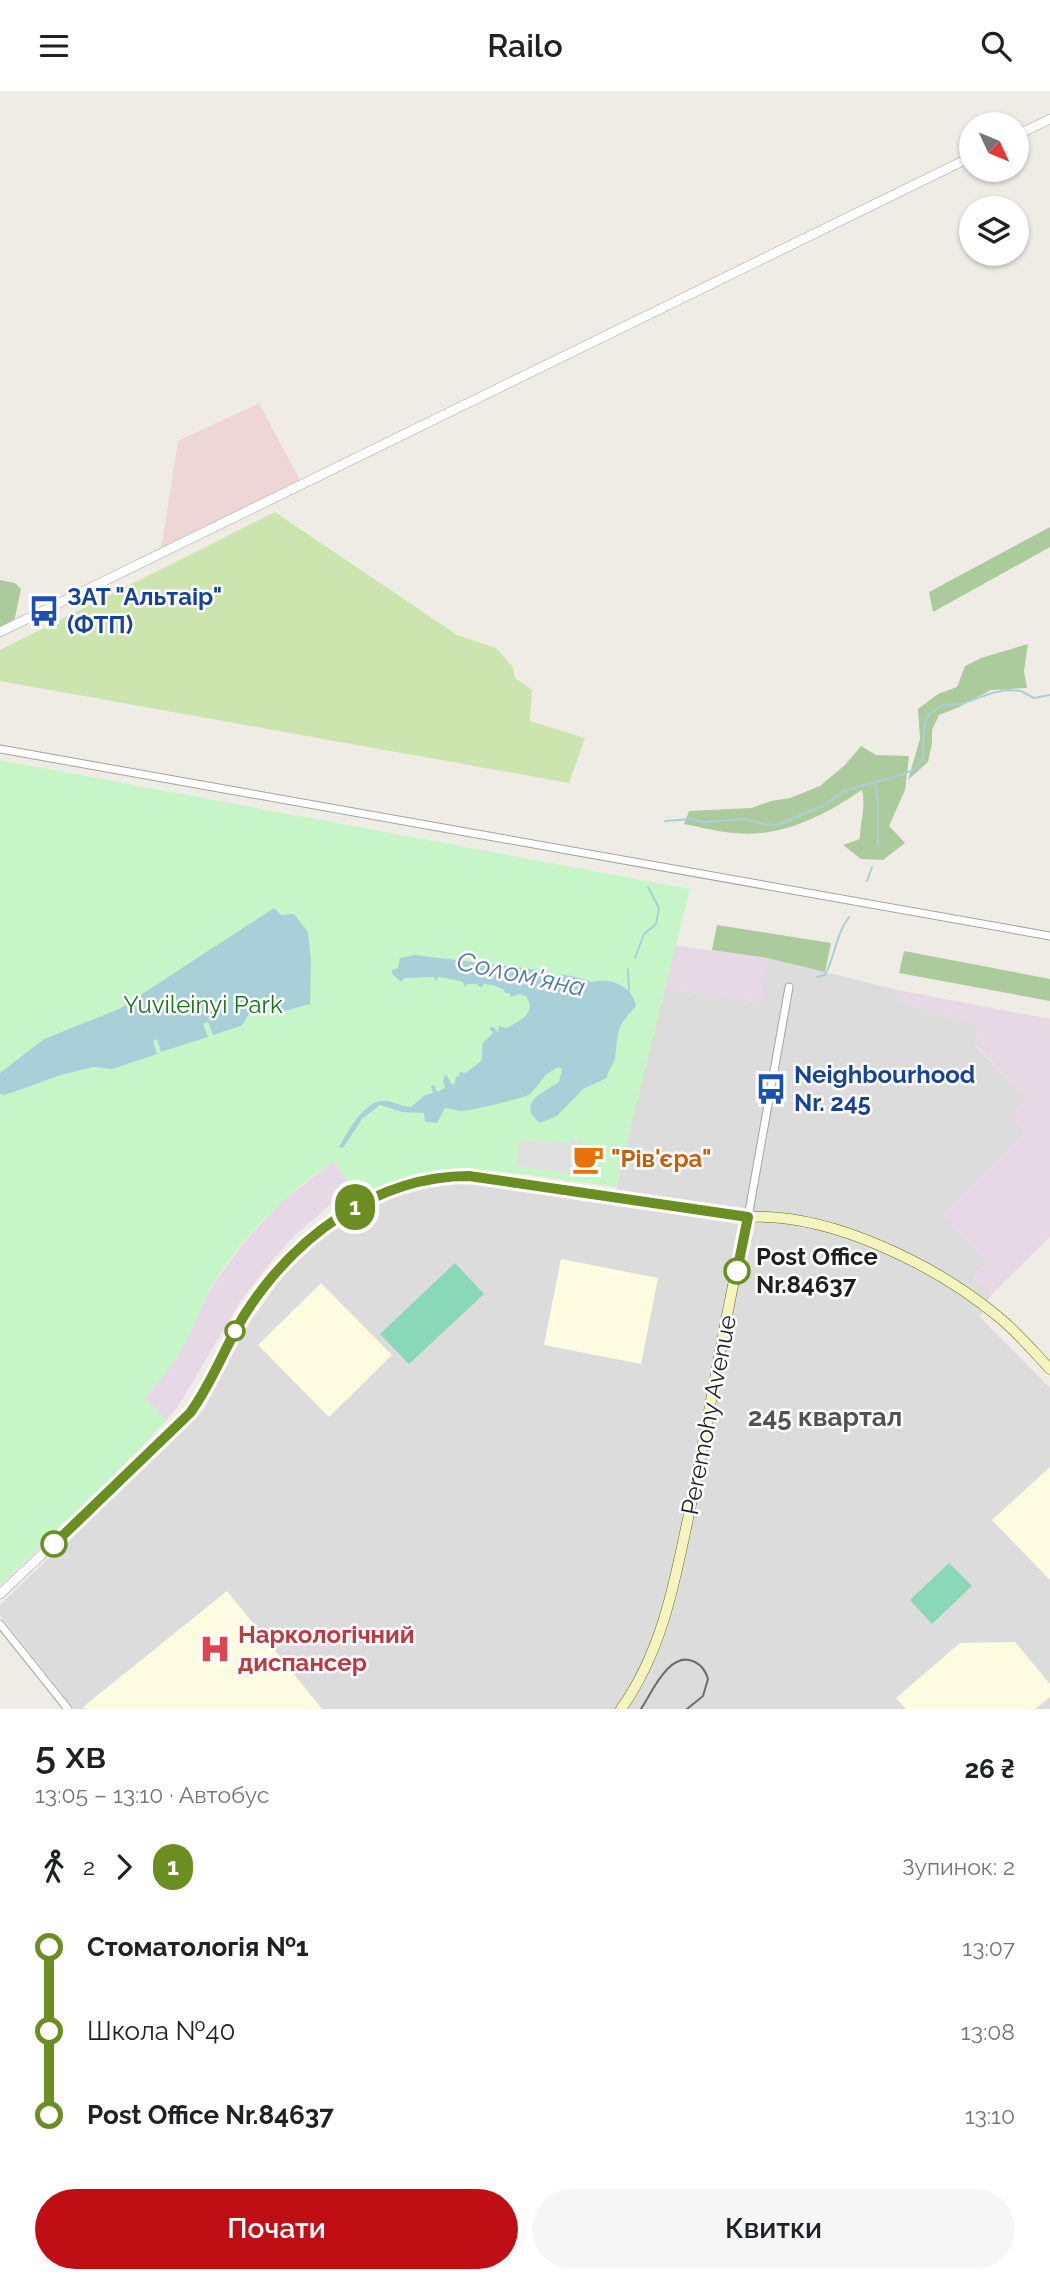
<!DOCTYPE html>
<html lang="uk">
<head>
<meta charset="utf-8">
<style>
	:root { --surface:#fff; --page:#f6f6f6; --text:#202124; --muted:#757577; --accent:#bf0e14 }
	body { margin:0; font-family:Raleway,sans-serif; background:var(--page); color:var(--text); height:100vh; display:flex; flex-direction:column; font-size:26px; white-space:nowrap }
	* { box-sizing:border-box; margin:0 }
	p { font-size:23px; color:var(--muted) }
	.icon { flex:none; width:38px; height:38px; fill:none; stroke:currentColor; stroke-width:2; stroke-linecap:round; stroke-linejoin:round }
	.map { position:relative; height:1618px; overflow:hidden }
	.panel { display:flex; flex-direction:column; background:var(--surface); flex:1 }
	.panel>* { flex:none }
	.badge { padding:0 14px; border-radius:23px; font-size:24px; line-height:46px }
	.needle { width:46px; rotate:134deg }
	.buttons { position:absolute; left:959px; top:21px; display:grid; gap:14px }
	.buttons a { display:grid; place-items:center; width:70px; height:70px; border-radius:50%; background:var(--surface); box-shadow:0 2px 5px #0004; font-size:35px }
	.map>.badge { position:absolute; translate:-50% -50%; box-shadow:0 0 0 4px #fff }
	.legs { display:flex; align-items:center; gap:10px; height:77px; padding:0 35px; font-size:23px }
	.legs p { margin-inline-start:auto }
	.head { display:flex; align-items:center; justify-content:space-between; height:119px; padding:0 35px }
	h1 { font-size:38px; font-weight:600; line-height:52px }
	.primary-button { display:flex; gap:14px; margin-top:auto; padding:14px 35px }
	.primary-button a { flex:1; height:80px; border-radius:42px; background:var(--accent); color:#fff; font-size:28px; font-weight:600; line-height:80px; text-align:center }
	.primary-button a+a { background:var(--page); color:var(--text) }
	ul { padding:0 35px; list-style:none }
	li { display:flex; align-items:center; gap:24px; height:84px; font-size:26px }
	li i { display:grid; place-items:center; width:10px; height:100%; margin:0 9px; background:currentColor }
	li i::after { content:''; width:18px; height:18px; margin:-9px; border:5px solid; border-radius:50%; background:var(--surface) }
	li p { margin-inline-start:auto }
	li:first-child i { background:linear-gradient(#0000 50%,currentColor 0) }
	li:last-child i { background:linear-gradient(currentColor 50%,#0000 0) }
	header { display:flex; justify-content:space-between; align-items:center; height:91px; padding:0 35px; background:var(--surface); font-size:32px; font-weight:600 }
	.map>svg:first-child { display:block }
	.residential { fill:#dddcdc }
	.commercial { fill:#eed6d6 }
	.industrial { fill:#e7d8e5 }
	.education { fill:#fdfce1 }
	.grass { fill:#cce5af }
	.forest { fill:#accb9d }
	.park { fill:#c6f6c8 }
	.pitch { fill:#89d8b7 }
	.parking { fill:#dfdfdf }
	.water { fill:#a9d0d9 }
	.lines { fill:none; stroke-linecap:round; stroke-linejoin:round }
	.stream { stroke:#a9d0d9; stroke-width:2 }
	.minor-casing { stroke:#a3a3a3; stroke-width:9 }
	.tertiary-casing { stroke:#a3a3a3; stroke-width:10 }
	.secondary-casing { stroke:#676f0d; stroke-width:11 }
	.minor { stroke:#fff; stroke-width:7 }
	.tertiary { stroke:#fff; stroke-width:9 }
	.secondary { stroke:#f4f5be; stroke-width:10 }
	.tram { stroke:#6d6d6d; stroke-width:2 }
	.line-1-casing { stroke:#fff; stroke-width:16 }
	.line-1 { stroke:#6b8e23; stroke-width:10 }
	.stop-1-dot { fill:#fff; stroke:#6b8e23; stroke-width:3.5 }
	.labels { text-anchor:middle; stroke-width:5; stroke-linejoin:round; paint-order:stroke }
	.transit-label { font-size:24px; font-weight:bold; fill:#164399; stroke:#fff; text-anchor:start }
	.park-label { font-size:24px; fill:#147619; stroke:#fff }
	.food-label { font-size:24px; font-weight:bold; fill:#c56008; stroke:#fff; text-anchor:start }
	.stop-label { font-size:24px; font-weight:bold; fill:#1f1f1f; stroke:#fff; text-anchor:start }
	.street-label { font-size:24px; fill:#1f1f1f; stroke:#fff }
	.health-label { font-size:24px; font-weight:bold; fill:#be3a42; stroke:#fff; text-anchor:start }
	.water-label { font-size:26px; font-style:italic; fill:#4f7aa0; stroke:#fff }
	.neighbourhood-label { font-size:26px; font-weight:bold; fill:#525252; stroke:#fff }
</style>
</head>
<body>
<header><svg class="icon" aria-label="menu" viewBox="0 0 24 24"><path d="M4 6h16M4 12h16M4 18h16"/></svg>Railo<svg class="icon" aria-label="search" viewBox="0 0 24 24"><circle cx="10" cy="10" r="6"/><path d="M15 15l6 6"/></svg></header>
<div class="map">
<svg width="1050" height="1618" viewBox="0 0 1050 1618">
	<rect width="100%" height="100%" fill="#efece6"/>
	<!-- residential -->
	<path class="residential" d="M 767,867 L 898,899 L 897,911 L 978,933 L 975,955 L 1025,1006 L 1024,1042 L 987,1171 L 973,1186 L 991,1204 L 980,1226 L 1050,1297 L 1050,1618 L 74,1618 L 0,1524 L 0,1514 L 205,1316 L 246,1237 L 282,1186 L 313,1156 L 349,1127 L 369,1116 L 409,1101 L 455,1090 L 479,1090 L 613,1112 L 662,897 L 760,911 Z"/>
	<!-- commercial -->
	<path class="commercial" d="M 259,312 L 302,393 L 157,465 L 162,452 L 178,350 Z"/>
	<!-- industrial -->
	<g class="industrial">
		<path d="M 673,854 L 767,867 L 761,911 L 662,897 Z"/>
		<path d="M 898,899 L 1050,928 L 1050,1146 L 991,1204 L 973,1186 L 987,1171 L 942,1124 L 1023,1042 L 1011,1026 L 1025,1006 L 975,954 L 978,933 L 897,911 Z"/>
		<path d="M 334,1070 L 351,1096 L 293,1146 L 266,1177 L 240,1211 L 179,1314 L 166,1330 L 145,1307 L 170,1276 L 186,1251 L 206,1206 L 220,1184 L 245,1150 L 280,1112 Z"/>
	</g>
	<!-- education -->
	<g class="education">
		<path d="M 561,1168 L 658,1187 L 641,1273 L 544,1254 Z"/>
		<path d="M 321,1192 L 392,1264 L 329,1326 L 258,1254 Z"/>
		<path d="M 1050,1376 L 1050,1489 L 992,1429 Z"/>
		<path d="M 227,1500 L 322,1618 L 85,1618 L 83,1616 Z"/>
		<path d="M 1015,1551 L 1050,1593 L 1050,1606 L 1035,1618 L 906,1618 L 896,1607 L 960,1552 Z"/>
	</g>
	<!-- grass -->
	<path class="grass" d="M 275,421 L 457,544 L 496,557 L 513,576 L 515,587 L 532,599 L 530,630 L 585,647 L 569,692 L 0,590 L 0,559 Z"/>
	<!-- forest -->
	<g class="forest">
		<path d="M 1050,436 L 1050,456 L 933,521 L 929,501 Z"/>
		<path d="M 0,489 L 15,492 L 21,498 L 14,531 L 0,538 Z"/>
		<path d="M 1028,553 L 1024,580 L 1027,597 L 991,599 L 959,616 L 939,624 L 932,639 L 932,652 L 928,671 L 908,689 L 920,648 L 918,618 L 938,603 L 957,596 L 965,575 L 981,567 Z"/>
		<path d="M 861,655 L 876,664 L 909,665 L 905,699 L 889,735 L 905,752 L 883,769 L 861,768 L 843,754 L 860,748 C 860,729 866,719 862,699 C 823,725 782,747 734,742 C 717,741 701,736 684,733 L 689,720 L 751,717 L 771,710 L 790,707 L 820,695 L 845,674 Z"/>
		<path d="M 717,834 L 831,852 L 825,881 L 767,867 L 712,859 Z"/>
		<path d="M 904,860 L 1050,888 L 1050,910 L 899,882 Z"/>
	</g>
	<!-- park -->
	<path class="park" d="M 0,669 L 690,798 L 616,1096 C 551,1088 472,1070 408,1086 C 392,1090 375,1100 359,1107 L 334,1070 C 283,1104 235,1151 206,1206 C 199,1221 194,1237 186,1251 C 175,1271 160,1289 145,1307 L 166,1330 L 92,1407 L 0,1494 Z"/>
	<!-- pitch -->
	<g class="pitch">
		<path d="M 455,1172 L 484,1203 L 409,1273 L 380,1243 Z"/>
		<path d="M 949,1472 L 972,1495 L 932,1533 L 910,1509 Z"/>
	</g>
	<!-- parking -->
	<path class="parking" d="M 571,1048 L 582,1050 L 575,1083 L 516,1075 L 520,1049 L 570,1052 Z"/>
	<!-- water -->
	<g class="water">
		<path d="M 274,817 L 281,824 L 294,823 L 308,841 L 311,870 L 310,913 L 281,921 C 276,919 271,914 265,913 C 251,910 249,928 241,935 L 213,944 L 208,931 L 203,933 L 208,946 L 161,961 L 157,948 L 153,950 L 157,963 L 112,978 L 94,976 L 64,983 L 5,1004 L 0,1003 L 0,982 L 44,948 L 119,918 Z"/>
		<path d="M 415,864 L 546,880 L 551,884 C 565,883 577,886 589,890 C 595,892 593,890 599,890 C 616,888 633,898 636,915 C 615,938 619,939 615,967 C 614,974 607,979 607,987 L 583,998 L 557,1025 L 540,1032 C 515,1012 544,1001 559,991 L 562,978 L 559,976 C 545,981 540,993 530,1003 C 526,1007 468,1020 461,1020 C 455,1020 451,1017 445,1017 L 437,1032 L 425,1031 L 424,1022 L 402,1021 L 380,1014 L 362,1028 L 343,1057 L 339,1056 C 348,1041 364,1009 384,1010 C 394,1010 402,1016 411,1016 L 425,1004 L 433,1002 L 431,995 L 434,994 L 437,1001 L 445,997 L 443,989 L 446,983 L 452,994 L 455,992 L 456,986 L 460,985 L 459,981 L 466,982 L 482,969 L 482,953 L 493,942 L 489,937 L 493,936 L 498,941 L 499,935 L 507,937 C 521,929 537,922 526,905 L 519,903 L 511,906 L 509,902 L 505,902 L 504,899 L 493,894 L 484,893 L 481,897 L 477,893 L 467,893 L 465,896 L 463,891 C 461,890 441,886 439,886 L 435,890 L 434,886 L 405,887 L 401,891 L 392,883 L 392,879 L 398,877 L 400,867 Z"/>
	</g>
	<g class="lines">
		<!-- stream -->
		<g class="stream">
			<path d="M 875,692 L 878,712 L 878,753"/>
			<path d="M 665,730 L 691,728 L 702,731 L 746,728 L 763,733 L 777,734 L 823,715 L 844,700 L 901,684 L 913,679 L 923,668 L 924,635 L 929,623 L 944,614 L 961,613 L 992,602 L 1007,599 L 1021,600 L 1034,607 L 1050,604"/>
			<path d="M 867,790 L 872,776"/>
			<path d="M 635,867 L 644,843 L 656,833 L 659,817 L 648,796"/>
			<path d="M 817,886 L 825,884 C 836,863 835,845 849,826"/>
			<path d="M 627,902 L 629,901 L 628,878"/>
		</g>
		<defs>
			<g id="minor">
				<path d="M 0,658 L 1050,845"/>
				<path d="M 748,1126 L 789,896"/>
				<path d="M 0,1533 L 68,1618"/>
			</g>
			<g id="tertiary">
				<path d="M 1017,44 L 1050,28"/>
				<path d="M 0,541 L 971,66"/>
				<path d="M 0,1503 L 182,1331 C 209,1299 222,1260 244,1225 C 291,1147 376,1085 469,1085 L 748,1126"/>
			</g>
			<path id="secondary" d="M 621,1618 C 664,1558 676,1484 691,1413 C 711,1318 725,1221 748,1126 C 832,1122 938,1175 1001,1228 C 1019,1243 1034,1261 1050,1278"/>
		</defs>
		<!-- minor casing -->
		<use href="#minor" class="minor-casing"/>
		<!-- tertiary casing -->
		<use href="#tertiary" class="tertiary-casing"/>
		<!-- secondary casing -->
		<use href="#secondary" class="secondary-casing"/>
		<!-- minor -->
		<use href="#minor" class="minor"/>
		<!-- tertiary -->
		<use href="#tertiary" class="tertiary"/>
		<!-- secondary -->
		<use href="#secondary" class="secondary"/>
		<!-- tram -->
		<path class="tram" d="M 641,1618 C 652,1601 670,1558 695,1571 C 703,1575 706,1581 708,1588 L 703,1605 L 687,1618"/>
	</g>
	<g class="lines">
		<defs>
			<path id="line-1" d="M 54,1453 L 190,1322 C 213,1291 225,1255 245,1223 C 294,1146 376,1085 469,1085 L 748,1126 L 737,1180"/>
		</defs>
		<!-- line-1 casing -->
		<use href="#line-1" class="line-1-casing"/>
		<!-- line-1 -->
		<use href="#line-1" class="line-1"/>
	</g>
	<!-- icons -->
	<defs>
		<symbol id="bus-bare" viewBox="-9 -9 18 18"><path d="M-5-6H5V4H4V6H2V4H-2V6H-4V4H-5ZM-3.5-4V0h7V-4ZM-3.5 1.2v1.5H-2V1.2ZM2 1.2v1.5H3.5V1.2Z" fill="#1a4fb4" stroke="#fff" stroke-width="2.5" paint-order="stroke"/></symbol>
		<symbol id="cafe-bare" viewBox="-9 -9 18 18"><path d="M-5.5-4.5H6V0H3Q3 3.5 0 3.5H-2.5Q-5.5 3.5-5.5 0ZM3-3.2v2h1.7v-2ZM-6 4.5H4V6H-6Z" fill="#e8710a" stroke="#fff" stroke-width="2.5" paint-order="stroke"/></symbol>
		<symbol id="hospital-bare" viewBox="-9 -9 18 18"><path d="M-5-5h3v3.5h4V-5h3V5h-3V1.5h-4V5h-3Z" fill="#e0444e" stroke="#fff" stroke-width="2.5" paint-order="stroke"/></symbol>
	</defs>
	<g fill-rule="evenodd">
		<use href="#bus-bare" x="22" y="498" width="44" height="44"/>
		<use href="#bus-bare" x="749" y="976" width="44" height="44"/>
		<use href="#cafe-bare" x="566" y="1046" width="44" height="44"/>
		<use href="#hospital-bare" x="193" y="1536" width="44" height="44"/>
	</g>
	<!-- markers -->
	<g class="stop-1-dot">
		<circle cx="737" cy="1180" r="12"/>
		<circle cx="235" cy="1240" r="9"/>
		<circle cx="54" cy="1453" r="12"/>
	</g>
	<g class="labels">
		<!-- transit labels -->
		<g class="transit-label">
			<text x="67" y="514">ЗАТ "Альтаір"<tspan x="67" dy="28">(ФТП)</tspan></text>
			<text x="794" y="992">Neighbourhood<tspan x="794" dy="28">Nr. 245</tspan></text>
		</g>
		<!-- park labels -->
		<g class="park-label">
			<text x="203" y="922">Yuvileinyi Park</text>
		</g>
		<!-- food labels -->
		<g class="food-label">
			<text x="611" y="1076">"Рів'єра"</text>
		</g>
		<!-- stop labels -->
		<g class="stop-label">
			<text x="756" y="1174">Post Office<tspan x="756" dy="28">Nr.84637</tspan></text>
		</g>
		<!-- street labels -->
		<g class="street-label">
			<text transform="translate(709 1324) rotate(-79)" y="8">Peremohy Avenue</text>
		</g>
		<!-- health labels -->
		<g class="health-label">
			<text x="238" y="1552">Наркологічний<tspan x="238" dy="28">диспансер</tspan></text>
		</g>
		<!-- water labels -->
		<g class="water-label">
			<text transform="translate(521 883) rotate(12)" y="9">Солом'яна</text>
		</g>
		<!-- neighbourhood labels -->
		<g class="neighbourhood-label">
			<text x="825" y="1335">245 квартал</text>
		</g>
	</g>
</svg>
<div class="buttons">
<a><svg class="needle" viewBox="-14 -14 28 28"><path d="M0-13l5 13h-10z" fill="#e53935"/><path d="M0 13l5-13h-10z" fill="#757577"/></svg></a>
<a><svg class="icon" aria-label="layers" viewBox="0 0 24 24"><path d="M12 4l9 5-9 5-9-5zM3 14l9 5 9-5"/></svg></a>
</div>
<b class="badge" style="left:355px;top:1116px;background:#6b8e23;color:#fff">1</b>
</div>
<section class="panel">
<div class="head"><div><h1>5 хв</h1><p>13:05 – 13:10 · Автобус</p></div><b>26 ₴</b></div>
<div class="legs"><svg class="icon" aria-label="walk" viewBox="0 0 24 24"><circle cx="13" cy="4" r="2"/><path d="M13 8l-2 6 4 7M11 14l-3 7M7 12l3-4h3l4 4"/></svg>2<svg class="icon" aria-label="forward" viewBox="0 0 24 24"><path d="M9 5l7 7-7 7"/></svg><b class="badge" style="background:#6b8e23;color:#fff">1</b><p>Зупинок: 2</p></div>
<ul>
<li><i style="color:#6b8e23"></i><b>Стоматологія №1</b><p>13:07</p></li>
<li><i style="color:#6b8e23"></i><span>Школа №40</span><p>13:08</p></li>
<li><i style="color:#6b8e23"></i><b>Post Office Nr.84637</b><p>13:10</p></li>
</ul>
<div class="primary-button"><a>Почати</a><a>Квитки</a></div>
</section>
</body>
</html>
